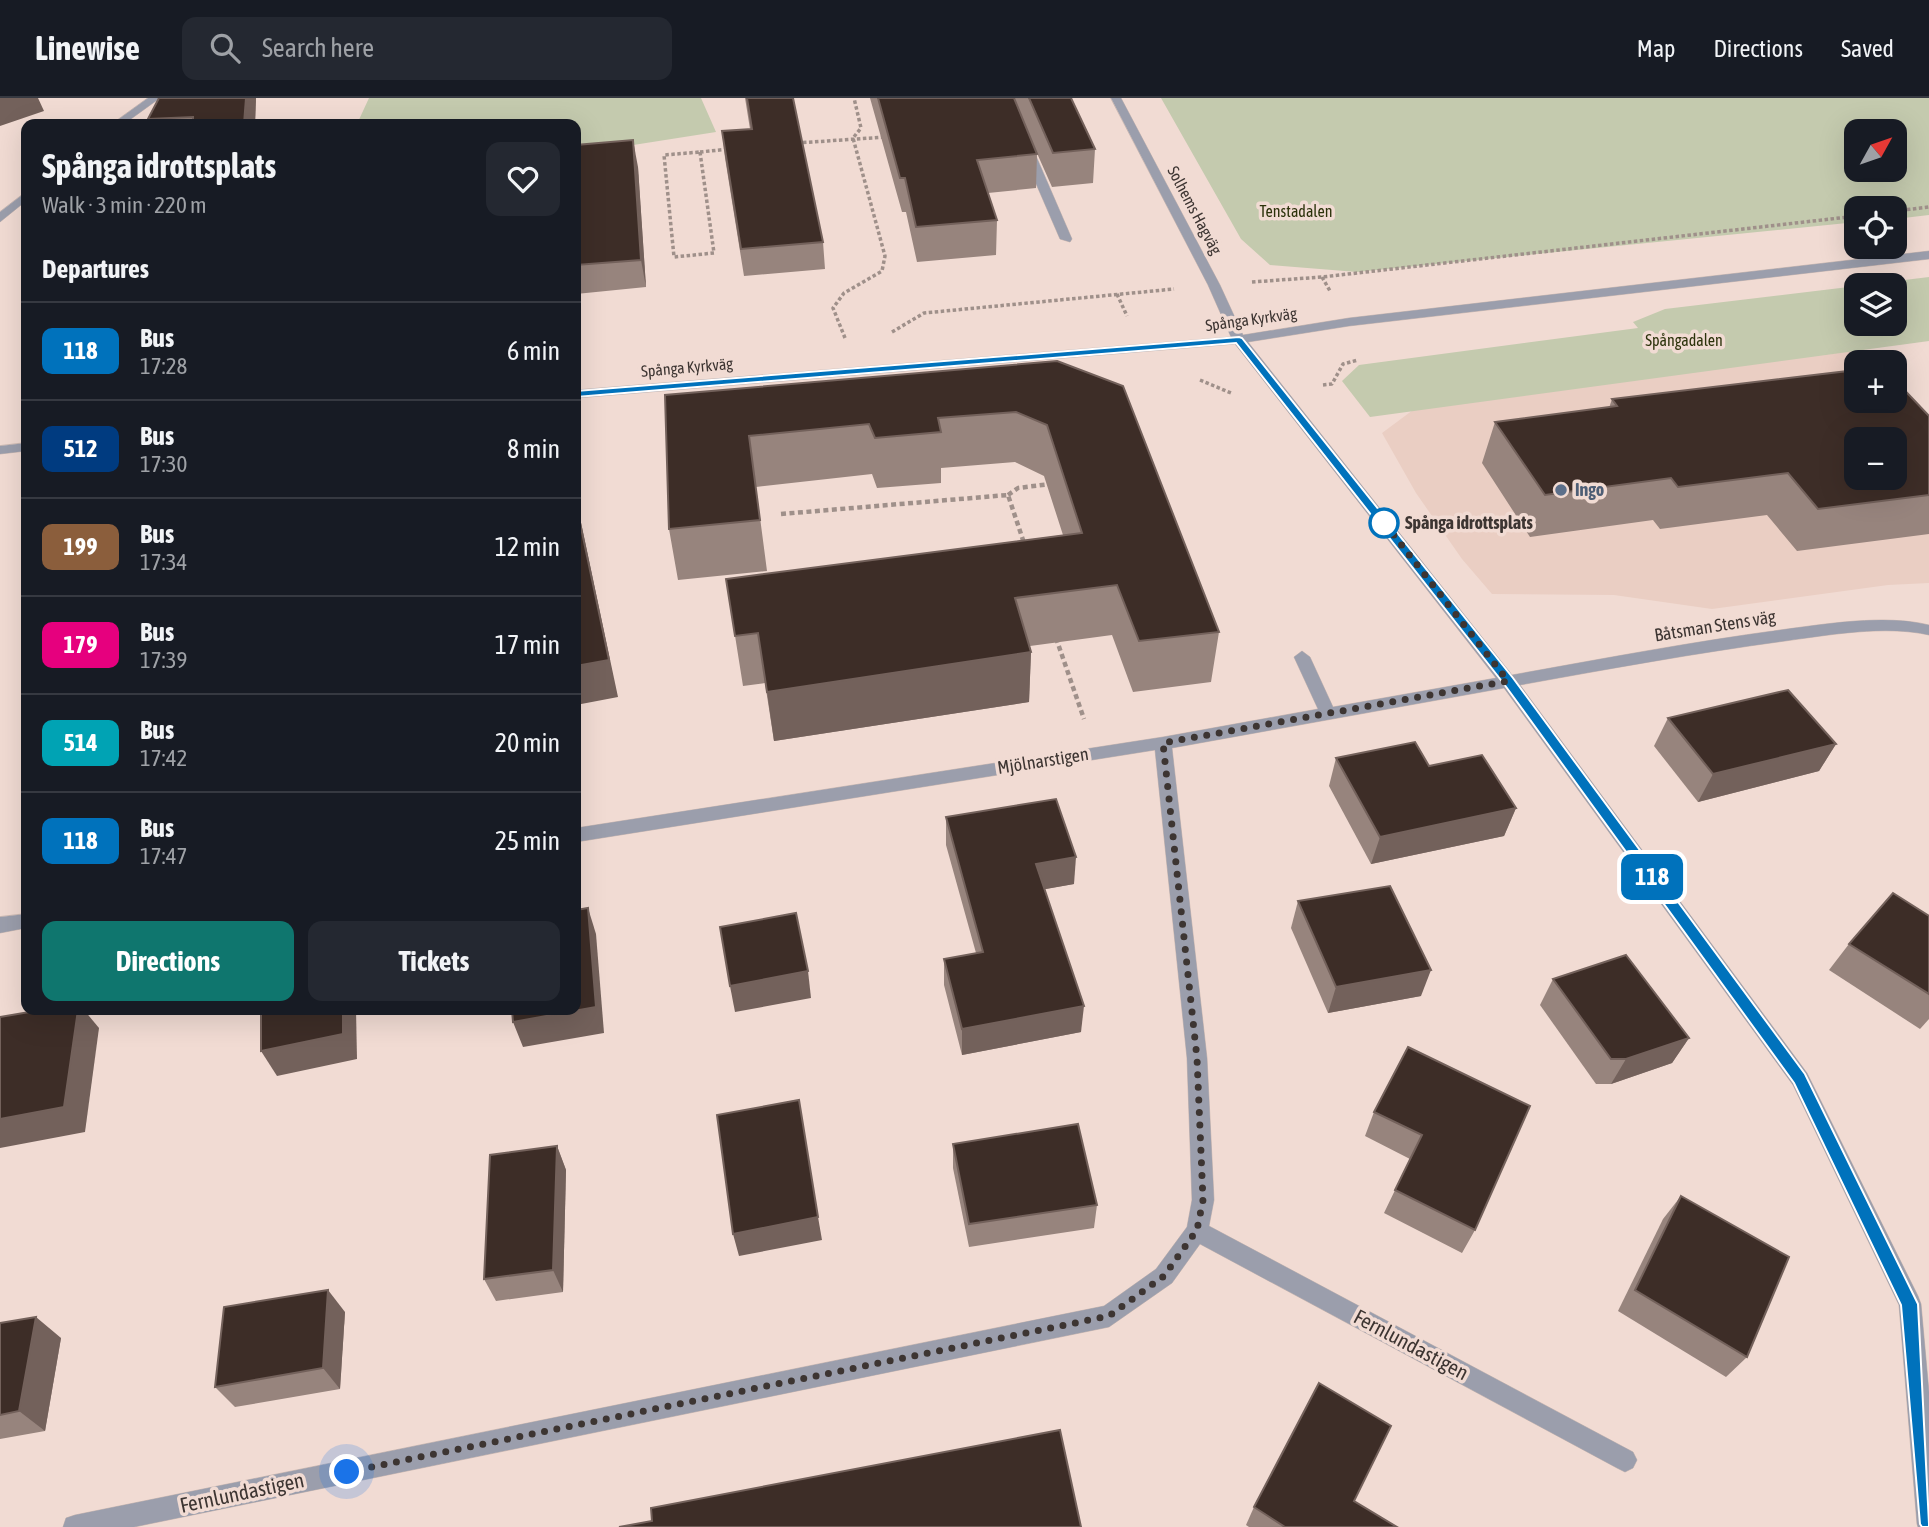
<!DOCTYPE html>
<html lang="en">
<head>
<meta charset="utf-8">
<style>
	:root { --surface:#171b24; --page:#242831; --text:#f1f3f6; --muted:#9ea1a6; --line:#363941; --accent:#0f766e }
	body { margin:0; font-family:"Asap Condensed",sans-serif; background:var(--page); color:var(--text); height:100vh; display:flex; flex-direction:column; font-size:26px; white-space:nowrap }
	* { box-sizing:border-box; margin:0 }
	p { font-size:23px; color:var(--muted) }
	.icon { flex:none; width:38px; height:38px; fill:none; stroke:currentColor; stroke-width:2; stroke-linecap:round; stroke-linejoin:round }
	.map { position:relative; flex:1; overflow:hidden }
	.side { position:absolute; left:21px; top:21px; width:560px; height:896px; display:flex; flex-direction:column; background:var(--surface); border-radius:14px; box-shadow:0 7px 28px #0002 }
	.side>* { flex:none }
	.badge { padding:0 14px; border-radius:10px; font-size:24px; line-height:46px }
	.needle { width:46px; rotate:50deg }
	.buttons { position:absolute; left:1844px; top:21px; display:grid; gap:14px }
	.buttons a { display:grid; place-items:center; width:63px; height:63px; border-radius:14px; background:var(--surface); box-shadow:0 7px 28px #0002; font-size:35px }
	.you { position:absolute; width:35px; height:35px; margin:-18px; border:5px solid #fff; border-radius:50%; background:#1a73e8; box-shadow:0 0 0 10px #1a73e833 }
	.map>.badge { position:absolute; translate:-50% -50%; box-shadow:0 0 0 4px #fff }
	h2 { padding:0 21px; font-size:26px; line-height:63px }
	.round { display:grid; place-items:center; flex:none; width:74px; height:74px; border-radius:14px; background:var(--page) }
	.headline { display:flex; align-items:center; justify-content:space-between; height:119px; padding:0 21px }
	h1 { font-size:33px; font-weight:700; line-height:52px }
	.button { display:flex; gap:14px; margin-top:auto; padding:14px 21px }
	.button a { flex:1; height:80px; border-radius:14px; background:var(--accent); color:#fff; font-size:28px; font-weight:700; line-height:80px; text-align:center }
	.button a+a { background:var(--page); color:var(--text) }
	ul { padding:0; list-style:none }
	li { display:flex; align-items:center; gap:21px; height:98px; padding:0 21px; border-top:2px solid var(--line) }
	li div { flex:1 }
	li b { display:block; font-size:26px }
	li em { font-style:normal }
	li .badge { min-width:77px; font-weight:700; text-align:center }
	header { display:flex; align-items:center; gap:42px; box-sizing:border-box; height:98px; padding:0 35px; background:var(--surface); border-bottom:2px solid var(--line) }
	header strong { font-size:33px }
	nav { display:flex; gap:38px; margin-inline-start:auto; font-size:24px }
	.search { width:490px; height:63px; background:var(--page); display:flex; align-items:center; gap:18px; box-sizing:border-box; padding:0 24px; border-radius:14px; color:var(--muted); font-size:26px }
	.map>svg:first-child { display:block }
	.built { fill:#eacec3; fill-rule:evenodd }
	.green { fill:#c4caae; fill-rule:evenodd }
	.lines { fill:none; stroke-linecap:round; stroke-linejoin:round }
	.minor-casing { stroke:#cdbab3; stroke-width:1 }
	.path-far1 { stroke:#9f908a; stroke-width:3.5; stroke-dasharray:3.5 2.5; stroke-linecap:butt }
	.path { stroke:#9f908a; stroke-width:4.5; stroke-dasharray:5 3.5; stroke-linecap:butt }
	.minor { fill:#9b9eac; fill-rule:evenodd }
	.wall { fill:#97847d }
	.shaded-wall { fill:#73615b }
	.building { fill:#3d2d27; stroke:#73615b; stroke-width:2; fill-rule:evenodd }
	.line { fill:#0072bc; stroke:#fff; stroke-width:2 }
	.walk { stroke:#3d3532; stroke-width:7; stroke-dasharray:0 12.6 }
	.service-dot { fill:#5c6f8a; stroke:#f1dbd3; stroke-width:2.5 }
	.stop-dot { fill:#fff; stroke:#0072bc; stroke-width:3.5 }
	.labels { text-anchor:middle; stroke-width:7; stroke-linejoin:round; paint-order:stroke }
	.far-street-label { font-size:16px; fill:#3d3532; stroke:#f1dbd3 }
	.far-park-label { font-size:16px; fill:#2c320b; stroke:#f1dbd3 }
	.service-label { font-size:18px; font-weight:bold; fill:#4e5e75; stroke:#f1dbd3; text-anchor:start }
	.stop-label { font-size:18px; font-weight:bold; fill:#3d3532; stroke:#f1dbd3; text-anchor:start }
	.street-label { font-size:18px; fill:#3d3532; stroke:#f1dbd3 }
	.near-street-label { font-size:21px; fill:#3d3532; stroke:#f1dbd3 }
</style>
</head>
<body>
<header>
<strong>Linewise</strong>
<div class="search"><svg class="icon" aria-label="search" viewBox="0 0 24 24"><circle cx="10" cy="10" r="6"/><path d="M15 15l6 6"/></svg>Search here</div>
<nav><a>Map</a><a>Directions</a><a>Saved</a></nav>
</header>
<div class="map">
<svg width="1929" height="1429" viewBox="0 0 1929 1429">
	<rect width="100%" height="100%" fill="#f1dbd3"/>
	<!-- built -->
	<path class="built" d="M 1864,251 L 1875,264 L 1857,264 L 1857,303 L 1895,303 L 1929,329 L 1929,485 L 1888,487 L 1712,511 L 1614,497 L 1492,496 L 1462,461 L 1416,395 L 1382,335 L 1413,312 ZM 1857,341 L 1895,341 L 1895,380 L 1857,380 Z"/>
	<!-- green -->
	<g class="green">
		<path d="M 369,0 L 701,0 L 716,34 L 576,56 L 576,26 L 357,26 Z"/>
		<path d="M 1161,0 L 1929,0 L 1929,117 L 1895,121 L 1895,110 L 1857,110 L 1857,124 L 1357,174 L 1270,167 L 1241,141 ZM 1857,33 L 1895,33 L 1895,72 L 1857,72 Z"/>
		<path d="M 1929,179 L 1929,243 L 1370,319 L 1342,283 L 1359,267 L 1638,230 L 1633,224 L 1665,211 L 1857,188 L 1857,226 L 1895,226 L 1895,187 L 1864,187 Z"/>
	</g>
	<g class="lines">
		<defs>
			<g id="minor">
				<path d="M 148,0 L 160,0 L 124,26 L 112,26 Z"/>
				<path d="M 1111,0 L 1121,0 L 1220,187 L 1243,237 L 1349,220 L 1929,153 L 1929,161 L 1349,228 L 1248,244 L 1512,577 C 1601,561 1691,544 1780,532 C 1826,526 1884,516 1929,527 L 1929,537 C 1885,527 1829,537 1785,543 C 1696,555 1608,571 1520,587 L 1807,975 L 1918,1198 L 1921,1206 L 1929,1294 L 1929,1429 L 1918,1429 L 1917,1426 L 1899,1207 L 1793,987 L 1504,590 L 1172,650 L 1207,960 L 1214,1102 L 1209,1128 L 1633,1354 L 1637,1362 L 1633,1370 L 1625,1374 L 1617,1370 L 1200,1146 L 1172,1185 L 1109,1229 L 134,1429 L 63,1429 L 66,1420 L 75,1417 L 1104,1208 L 1156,1171 L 1187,1129 L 1192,1102 L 1187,960 L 1155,652 L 576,744 L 576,730 L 1163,639 L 1318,611 L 1294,559 L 1302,553 L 1310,559 L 1333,609 L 1496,580 L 1235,246 L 576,300 L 576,292 L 1231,239 L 1208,187 Z"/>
				<path d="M 1023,49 L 1033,51 L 1072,141 L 1070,144 L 1060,141 L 1021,51 Z"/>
				<path d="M 26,94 L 26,103 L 0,124 L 0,114 Z"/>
				<path d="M 26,345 L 26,353 L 0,356 L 0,348 Z"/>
				<path d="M 26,816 L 26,830 L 0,835 L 0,819 Z"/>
			</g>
		</defs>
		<!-- minor casing -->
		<use href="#minor" class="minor-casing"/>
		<!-- path-far1 -->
		<g class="path-far1">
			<path d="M 797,45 L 886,39"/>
			<path d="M 700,54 L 714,155 L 674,159 L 664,57 Z"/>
			<path d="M 700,54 L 729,51"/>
			<path d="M 1895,113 L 1929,109"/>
			<path d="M 1322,179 L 1330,193"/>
			<path d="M 1252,184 L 1322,179 L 1857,118"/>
			<path d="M 1117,196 L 1127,218"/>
			<path d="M 892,234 L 924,215 L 1174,191"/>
			<path d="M 845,240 L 833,210 L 844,195 L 882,173 L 885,158 L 853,40 L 861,30 L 854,0"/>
			<path d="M 1200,282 L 1231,295"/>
			<path d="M 1323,287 L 1332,286 L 1343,266 L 1358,262"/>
		</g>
		<!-- path -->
		<g class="path">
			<path d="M 1008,397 L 1018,390 L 1050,386"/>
			<path d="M 781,416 L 1008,397 L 1024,445"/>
			<path d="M 1056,540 L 1084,621"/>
		</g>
		<!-- minor -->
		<use href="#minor" class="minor"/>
	</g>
	<!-- wall -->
	<g class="wall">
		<path d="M 159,0 L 256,0 L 255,26 L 151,26 L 148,21 Z"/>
		<path d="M 745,0 L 793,0 L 823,144 L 825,171 L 744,178 L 725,60 L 722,33 L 750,31 Z"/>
		<path d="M 870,0 L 1071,0 L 1095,51 L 1093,85 L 1052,89 L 1024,26 L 1037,56 L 1036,90 L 988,95 L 997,122 L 996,157 L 917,164 L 906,114 L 902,114 Z"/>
		<path d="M 576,47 L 638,69 L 646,189 L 576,196 Z"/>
		<path d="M 1057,263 L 1219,534 L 1211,584 L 1133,594 L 1112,537 L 1030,548 L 1031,554 L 1029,604 L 774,643 L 765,585 L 743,588 L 726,481 L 1063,437 L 1044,378 L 1015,364 L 941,370 L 941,385 L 877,390 L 872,376 L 756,389 L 767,473 L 678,482 L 669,431 L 665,297 Z"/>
		<path d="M 1612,301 L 1929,318 L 1929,436 L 1797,453 L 1767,417 L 1660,431 L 1653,422 L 1530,439 L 1482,365 L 1495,324 L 1609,310 Z"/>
		<path d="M 1668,620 L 1836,646 L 1819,673 L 1698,704 L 1654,648 Z"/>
		<path d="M 1336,660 L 1429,668 L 1516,710 L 1504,738 L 1371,766 L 1329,688 Z"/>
		<path d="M 946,719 L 1074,786 L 1045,791 L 1081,934 L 962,957 L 944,887 L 944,861 L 976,855 L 946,747 Z"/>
		<path d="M 1298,803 L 1421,898 L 1328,915 L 1291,830 Z"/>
		<path d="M 1929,818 L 1929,921 L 1920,931 L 1829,872 L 1849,846 Z"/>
		<path d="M 1553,881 L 1689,940 L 1672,965 L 1611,986 L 1596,986 L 1540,907 Z"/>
		<path d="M 1408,949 L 1475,1132 L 1462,1155 L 1384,1115 L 1410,1061 L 1365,1038 L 1374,1014 Z"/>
		<path d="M 953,1046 L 1097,1107 L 1094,1130 L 969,1149 L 953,1070 Z"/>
		<path d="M 557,1048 L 566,1072 L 563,1194 L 496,1203 L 484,1181 Z"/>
		<path d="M 1681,1098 L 1747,1259 L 1726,1279 L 1618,1213 L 1663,1121 Z"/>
		<path d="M 345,1214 L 340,1291 L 235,1309 L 215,1289 Z"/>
		<path d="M 0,1225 L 61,1240 L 45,1333 L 0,1341 Z"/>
		<path d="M 1354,1403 L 1397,1429 L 1249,1429 L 1246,1427 L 1254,1409 Z"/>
	</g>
	<!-- shaded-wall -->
	<g class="shaded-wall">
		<path d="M 0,0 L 38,0 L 44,13 L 0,28 Z"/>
		<path d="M 246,0 L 256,0 L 255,26 L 244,26 Z"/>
		<path d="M 633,42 L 638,69 L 646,189 L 641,162 Z"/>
		<path d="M 576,401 L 618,599 L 576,607 Z"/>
		<path d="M 1031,554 L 1029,604 L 774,643 L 767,594 Z"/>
		<path d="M 1836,646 L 1819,673 L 1698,704 L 1713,676 Z"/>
		<path d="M 1516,710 L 1504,738 L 1371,766 L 1380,739 Z"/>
		<path d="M 1076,759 L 1074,786 L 1035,793 L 1036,766 Z"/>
		<path d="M 588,810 L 596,836 L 604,935 L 523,949 L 513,924 Z"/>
		<path d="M 1431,872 L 1421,898 L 1328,915 L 1336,889 Z"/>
		<path d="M 808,873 L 811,900 L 735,914 L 730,888 Z"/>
		<path d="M 1084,908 L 1081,934 L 962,957 L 962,931 Z"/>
		<path d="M 78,912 L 84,912 L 99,930 L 85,1034 L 0,1050 L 0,1021 Z"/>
		<path d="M 343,912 L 356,912 L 357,961 L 277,978 L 261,953 Z"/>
		<path d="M 1689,940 L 1672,965 L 1611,986 L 1626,961 Z"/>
		<path d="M 557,1048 L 566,1072 L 563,1194 L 553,1172 Z"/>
		<path d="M 818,1119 L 822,1142 L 739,1158 L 733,1136 Z"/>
		<path d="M 328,1192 L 345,1214 L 340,1291 L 323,1270 Z"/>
		<path d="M 36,1219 L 61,1240 L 45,1333 L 19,1313 Z"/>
	</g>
	<!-- building -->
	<g class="building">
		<path d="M 159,0 L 246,0 L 244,26 L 193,26 L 193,19 L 148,21 Z"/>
		<path d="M 747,0 L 793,0 L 823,144 L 741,151 L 722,33 L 752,31 Z"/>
		<path d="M 878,0 L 1014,0 L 1037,56 L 977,62 L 997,122 L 916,129 L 905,80 L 900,80 Z"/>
		<path d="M 1029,0 L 1071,0 L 1095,51 L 1053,55 Z"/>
		<path d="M 633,42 L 641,162 L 576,167 L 576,47 Z"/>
		<path d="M 1057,263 L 1123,288 L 1219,534 L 1139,543 L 1117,487 L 1015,500 L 1031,554 L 767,594 L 758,535 L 735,538 L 726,481 L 1082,435 L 1047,327 L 1016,314 L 938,320 L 941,334 L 875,340 L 869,326 L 749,338 L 760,422 L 669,431 L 665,297 Z"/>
		<path d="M 1857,272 L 1857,303 L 1895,303 L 1895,282 L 1929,318 L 1929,397 L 1818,411 L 1788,375 L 1678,389 L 1671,380 L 1545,397 L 1495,324 L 1617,308 L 1612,301 ZM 1857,341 L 1895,341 L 1895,380 L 1857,380 Z"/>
		<path d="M 576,406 L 609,562 L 576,568 Z"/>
		<path d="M 1788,592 L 1836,646 L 1713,676 L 1668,620 Z"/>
		<path d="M 1415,644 L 1429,668 L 1482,657 L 1516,710 L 1380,739 L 1336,660 Z"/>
		<path d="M 1056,701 L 1076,759 L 1036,766 L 1084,908 L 962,931 L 944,861 L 983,854 L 946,719 Z"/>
		<path d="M 1390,788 L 1431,872 L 1336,889 L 1298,803 Z"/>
		<path d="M 1893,795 L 1929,818 L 1929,896 L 1849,846 Z"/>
		<path d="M 588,810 L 596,909 L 513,924 L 512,912 L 576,912 L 576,812 Z"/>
		<path d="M 796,815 L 808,873 L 730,888 L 720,829 Z"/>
		<path d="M 1626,857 L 1689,940 L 1626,961 L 1611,961 L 1553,881 Z"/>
		<path d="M 41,912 L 78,912 L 64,1009 L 0,1021 L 0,919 Z"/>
		<path d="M 261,912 L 343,912 L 343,936 L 261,953 Z"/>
		<path d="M 1408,949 L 1530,1008 L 1475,1132 L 1395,1092 L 1422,1037 L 1374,1014 Z"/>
		<path d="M 799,1002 L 818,1119 L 733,1136 L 717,1017 Z"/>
		<path d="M 1078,1026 L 1097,1107 L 969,1126 L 953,1046 Z"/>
		<path d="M 557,1048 L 553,1172 L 484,1181 L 490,1057 Z"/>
		<path d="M 1681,1098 L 1789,1159 L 1747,1259 L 1635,1192 Z"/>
		<path d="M 328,1192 L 323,1270 L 215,1289 L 224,1209 Z"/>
		<path d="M 36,1219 L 19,1313 L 0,1317 L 0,1225 Z"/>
		<path d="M 1319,1285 L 1391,1328 L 1354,1403 L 1397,1429 L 1285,1429 L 1254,1409 Z"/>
		<path d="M 1060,1332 L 1081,1429 L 619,1429 L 652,1423 L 651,1410 Z"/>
	</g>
	<!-- line -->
	<path class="line" d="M 1239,239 L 1242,240 L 1513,580 L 1805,976 L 1918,1206 L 1929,1426 L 1929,1429 L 1922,1429 L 1920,1426 L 1901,1207 L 1794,985 L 1504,586 L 1236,245 L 576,299 L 570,296 L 576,293 Z"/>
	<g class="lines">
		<!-- walk -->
		<path class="walk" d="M 347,1374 L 1109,1218 L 1164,1178 L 1197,1132 L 1203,1102 L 1197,960 L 1163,645 L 1508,583 L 1382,422 L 1384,425"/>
	</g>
	<!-- markers -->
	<circle class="service-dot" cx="1561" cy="392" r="7"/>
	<circle class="stop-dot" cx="1384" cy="425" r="14"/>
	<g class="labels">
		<!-- far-street labels -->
		<g class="far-street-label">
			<text transform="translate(1195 112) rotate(62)" y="6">Solhems Hagväg</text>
			<text transform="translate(1251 221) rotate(-8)" y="6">Spånga Kyrkväg</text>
			<text transform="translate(687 269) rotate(-5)" y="6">Spånga Kyrkväg</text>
		</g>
		<!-- far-park labels -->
		<g class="far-park-label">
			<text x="1296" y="119">Tenstadalen</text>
			<text x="1684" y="248">Spångadalen</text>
		</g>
		<!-- service labels -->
		<g class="service-label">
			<text x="1575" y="398">Ingo</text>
		</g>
		<!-- stop labels -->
		<g class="stop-label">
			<text x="1405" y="431">Spånga idrottsplats</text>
		</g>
		<!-- street labels -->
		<g class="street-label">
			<text transform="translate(1715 528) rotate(-9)" y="6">Båtsman Stens väg</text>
			<text transform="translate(1043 663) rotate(-9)" y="6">Mjölnarstigen</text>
		</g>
		<!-- near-street labels -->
		<g class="near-street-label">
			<text transform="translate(1411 1247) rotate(28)" y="7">Fernlundastigen</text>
			<text transform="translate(242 1395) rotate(-12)" y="7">Fernlundastigen</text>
		</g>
	</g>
</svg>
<div class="buttons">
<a><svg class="needle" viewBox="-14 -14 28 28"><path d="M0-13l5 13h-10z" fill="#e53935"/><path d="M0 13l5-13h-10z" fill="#9ea1a6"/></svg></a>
<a><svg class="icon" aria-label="locate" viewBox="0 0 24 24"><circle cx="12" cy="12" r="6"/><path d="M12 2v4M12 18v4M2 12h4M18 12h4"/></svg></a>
<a><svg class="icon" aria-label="layers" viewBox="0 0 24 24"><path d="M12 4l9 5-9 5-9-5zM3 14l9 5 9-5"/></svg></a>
<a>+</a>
<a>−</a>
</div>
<div class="you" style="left:347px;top:1374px"></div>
<b class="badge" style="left:1652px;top:779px;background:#0072bc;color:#fff">118</b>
<section class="side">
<div class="headline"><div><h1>Spånga idrottsplats</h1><p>Walk · 3 min · 220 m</p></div><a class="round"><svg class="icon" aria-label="heart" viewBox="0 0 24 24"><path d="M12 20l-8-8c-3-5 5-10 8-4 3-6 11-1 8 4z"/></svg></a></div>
<h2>Departures</h2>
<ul>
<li><span class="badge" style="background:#0072bc;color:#fff">118</span><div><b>Bus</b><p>17:28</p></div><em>6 min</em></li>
<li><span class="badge" style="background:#003b80;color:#fff">512</span><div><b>Bus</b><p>17:30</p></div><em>8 min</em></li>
<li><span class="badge" style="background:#8b5e3c;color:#fff">199</span><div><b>Bus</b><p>17:34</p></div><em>12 min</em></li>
<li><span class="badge" style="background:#e6007e;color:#fff">179</span><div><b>Bus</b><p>17:39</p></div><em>17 min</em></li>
<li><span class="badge" style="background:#00a3b4;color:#fff">514</span><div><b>Bus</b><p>17:42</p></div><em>20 min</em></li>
<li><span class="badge" style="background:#0072bc;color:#fff">118</span><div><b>Bus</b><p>17:47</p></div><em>25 min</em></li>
</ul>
<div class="button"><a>Directions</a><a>Tickets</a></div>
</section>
</div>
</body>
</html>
